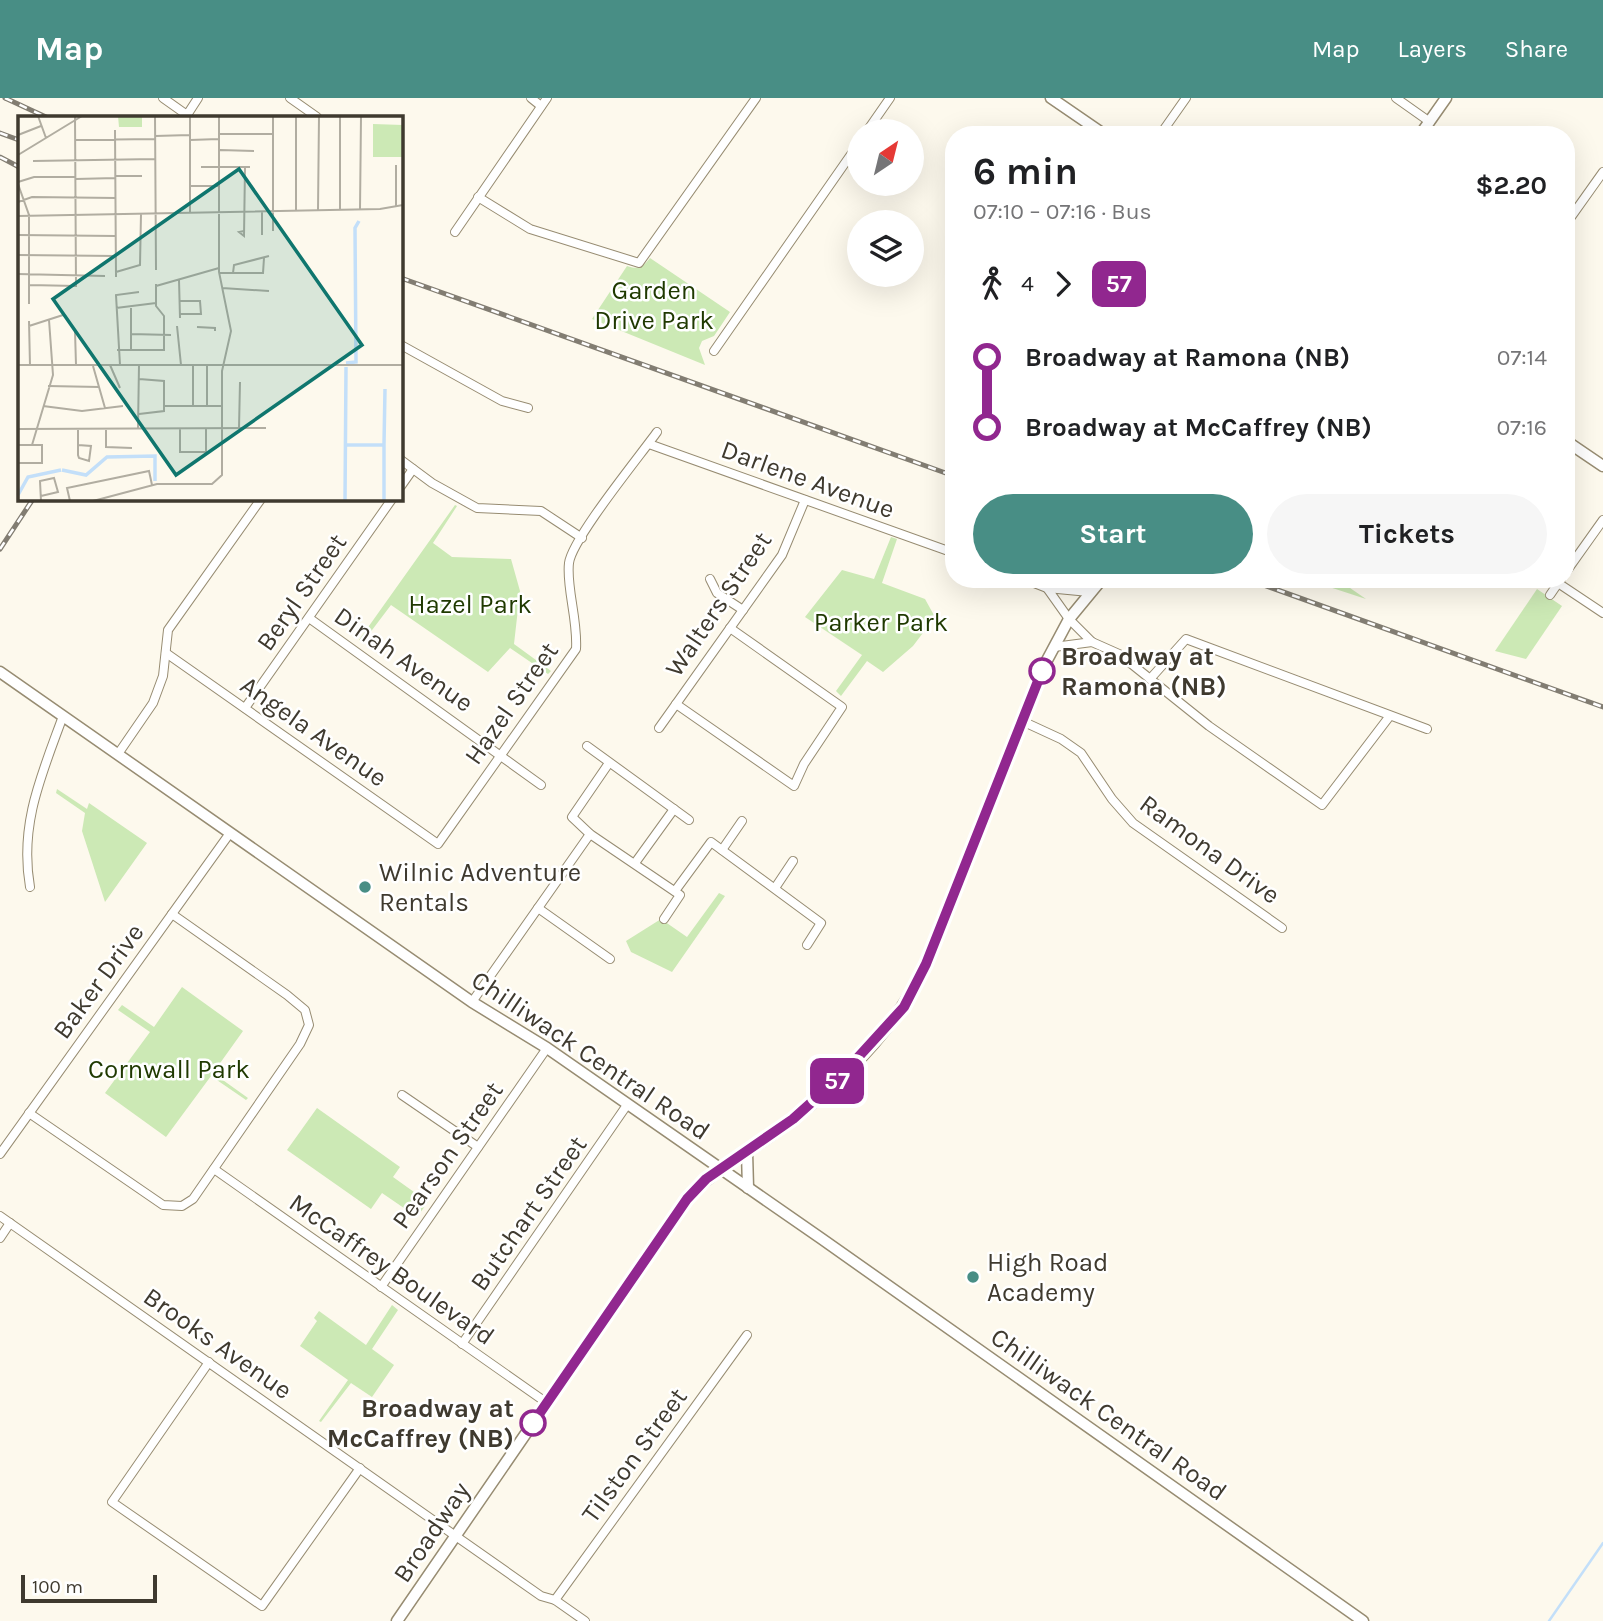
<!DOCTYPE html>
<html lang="en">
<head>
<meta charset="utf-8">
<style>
	:root { --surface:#fff; --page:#f6f6f6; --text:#202124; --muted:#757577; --accent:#488e85 }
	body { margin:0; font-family:Karla,sans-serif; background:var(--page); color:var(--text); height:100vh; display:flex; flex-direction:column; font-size:26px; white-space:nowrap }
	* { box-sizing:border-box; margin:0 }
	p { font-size:23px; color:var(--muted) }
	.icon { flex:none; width:38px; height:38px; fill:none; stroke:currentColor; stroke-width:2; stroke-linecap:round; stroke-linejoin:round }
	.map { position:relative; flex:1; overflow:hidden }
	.side { position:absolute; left:945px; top:28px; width:630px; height:462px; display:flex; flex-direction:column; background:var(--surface); border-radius:28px; box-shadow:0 7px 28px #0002 }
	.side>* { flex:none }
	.badge { padding:0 14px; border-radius:10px; font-size:24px; line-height:46px }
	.needle { width:46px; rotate:35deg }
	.controls { position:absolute; left:847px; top:21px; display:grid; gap:14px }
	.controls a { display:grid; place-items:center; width:77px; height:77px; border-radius:50%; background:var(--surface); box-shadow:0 7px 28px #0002; font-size:35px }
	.scale { position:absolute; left:21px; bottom:18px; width:136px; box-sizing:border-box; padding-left:7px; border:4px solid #3f3a2f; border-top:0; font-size:19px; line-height:24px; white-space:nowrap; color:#3f3a2f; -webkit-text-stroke:5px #fff; paint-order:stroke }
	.map>.badge { position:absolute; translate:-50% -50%; box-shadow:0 0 0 4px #fff }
	.legs { display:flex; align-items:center; gap:10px; height:77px; padding:0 28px; font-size:23px }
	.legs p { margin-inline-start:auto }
	.headline { display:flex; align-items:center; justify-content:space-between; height:119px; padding:0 28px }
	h1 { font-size:38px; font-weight:700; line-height:52px }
	.action { display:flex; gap:14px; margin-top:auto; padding:14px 28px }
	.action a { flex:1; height:80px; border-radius:42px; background:var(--accent); color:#fff; font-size:28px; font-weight:700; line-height:80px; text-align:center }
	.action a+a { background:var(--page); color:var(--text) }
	ul { padding:0 28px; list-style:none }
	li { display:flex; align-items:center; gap:24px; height:70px; font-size:26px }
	li i { display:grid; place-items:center; width:10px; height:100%; margin:0 9px; background:currentColor }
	li i::after { content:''; width:18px; height:18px; margin:-9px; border:5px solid; border-radius:50%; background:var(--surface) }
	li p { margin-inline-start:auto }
	li:first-child i { background:linear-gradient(#0000 50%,currentColor 0) }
	li:last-child i { background:linear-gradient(currentColor 50%,#0000 0) }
	header { display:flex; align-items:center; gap:42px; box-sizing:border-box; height:98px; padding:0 35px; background:var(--accent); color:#fff }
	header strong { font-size:33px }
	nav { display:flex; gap:38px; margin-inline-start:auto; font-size:24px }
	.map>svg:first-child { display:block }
	.green { fill:#cce9b5 }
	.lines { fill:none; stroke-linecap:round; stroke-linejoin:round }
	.stream { stroke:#c3dff9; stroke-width:2.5 }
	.street-casing { stroke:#978c72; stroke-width:10 }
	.secondary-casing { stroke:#978c72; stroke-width:13 }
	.street { stroke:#fff; stroke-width:8 }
	.secondary { stroke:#fff; stroke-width:10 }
	.rail-casing { stroke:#827d72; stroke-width:5 }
	.rail { stroke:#fff; stroke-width:2.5; stroke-dasharray:8; stroke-linecap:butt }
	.line-1-casing { stroke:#fff; stroke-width:16 }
	.line-1 { stroke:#91278f; stroke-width:10 }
	.stop-1-dot { fill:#fff; stroke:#91278f; stroke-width:3.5 }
	.poi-dot { fill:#488e85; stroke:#fff; stroke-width:2.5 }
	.labels { text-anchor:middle; stroke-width:5; stroke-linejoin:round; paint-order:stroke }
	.park-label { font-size:26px; fill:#1f3900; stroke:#fff }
	.street-label { font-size:26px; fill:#3f3a2f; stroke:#fff }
	.stop-label { font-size:26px; font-weight:bold; fill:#3f3a2f; stroke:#fff; text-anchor:start }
	.poi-label { font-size:26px; fill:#3f3a2f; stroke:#fff; text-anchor:start }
	.inset-river { fill:none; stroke:#c3dff9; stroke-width:3.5 }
	.inset-road { fill:none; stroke:#b1ada1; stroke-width:2 }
	.view { fill:#0f766e; fill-opacity:0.15; stroke:#0f766e; stroke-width:3.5 }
	.inset-edge { fill:none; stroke:#3f3a2f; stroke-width:3.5 }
</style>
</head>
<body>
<header>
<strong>Map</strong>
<nav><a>Map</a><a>Layers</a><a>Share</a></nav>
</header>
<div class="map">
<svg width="1603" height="1523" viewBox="0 0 1603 1523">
	<rect width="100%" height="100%" fill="#fdf9ed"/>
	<!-- green -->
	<g class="green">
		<path d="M 650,160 L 730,214 L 714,238 L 702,243 L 699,250 L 705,267 L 592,221 L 627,168 C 638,172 643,169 650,160 Z"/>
		<path d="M 455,407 L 457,408 L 433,445 L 452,459 L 511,461 L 520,493 L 514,546 L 551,573 L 548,576 L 510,550 L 488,574 L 391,507 L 363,544 L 359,542 Z"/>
		<path d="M 891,439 L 897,441 L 882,485 L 925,501 L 935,519 L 913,548 L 883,574 L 867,563 L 841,598 L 836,593 L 862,557 L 805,519 L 842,472 L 874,481 Z"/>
		<path d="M 1305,481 L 1337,481 L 1366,501 L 1311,483 Z"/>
		<path d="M 1537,491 L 1562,508 L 1526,561 L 1495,553 Z"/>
		<path d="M 57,691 L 87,711 L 89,705 L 147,745 L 105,804 L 82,733 L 85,715 L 56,695 Z"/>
		<path d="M 719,795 L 725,798 L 672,874 L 631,854 L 626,843 L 661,821 L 687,839 Z"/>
		<path d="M 182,889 L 243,933 L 213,975 L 248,1000 L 246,1002 L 211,978 L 166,1039 L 105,995 L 150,934 L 118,912 L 122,907 L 154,929 Z"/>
		<path d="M 317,1010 L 400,1069 L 393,1079 L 428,1104 L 417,1119 L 382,1095 L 371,1111 L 287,1052 Z"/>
		<path d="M 392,1207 L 398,1212 L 372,1251 L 394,1267 L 372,1299 L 351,1285 L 321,1324 L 319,1323 L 348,1282 L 300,1248 L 317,1223 L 314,1220 L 319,1213 L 366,1247 Z"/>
	</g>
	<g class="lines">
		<!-- stream -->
		<path class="stream" d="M 1549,1523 L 1603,1445"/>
		<defs>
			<g id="street">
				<path d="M 163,0 L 187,17 L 198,0"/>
				<path d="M 290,0 L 317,19"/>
				<path d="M 531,0 L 541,8"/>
				<path d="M 1396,0 L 1430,24"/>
				<path d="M 867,33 L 890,0"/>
				<path d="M 1160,37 L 1186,0"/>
				<path d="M 478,99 L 530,131 L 639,165 L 756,0"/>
				<path d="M 1566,126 L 1603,74"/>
				<path d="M 455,134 L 547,0"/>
				<path d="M 401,247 L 502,303 L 528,310"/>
				<path d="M 714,253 L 859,45"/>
				<path d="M 649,346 L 954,455"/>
				<path d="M 401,362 L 432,385 L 477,410 L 541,413 L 582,440"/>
				<path d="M 401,388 L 413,371"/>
				<path d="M 1566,474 L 1603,422"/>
				<path d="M 710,481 L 717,495 L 743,512"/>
				<path d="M 1024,481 L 1047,490 L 1089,494"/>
				<path d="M 1558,485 L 1603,515"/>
				<path d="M 1047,490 L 1069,521 L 1092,544 L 1119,556 L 1209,628 L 1322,707 L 1389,619"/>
				<path d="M 1550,497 L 1561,481"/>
				<path d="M 309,520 L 541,687"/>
				<path d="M 1054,549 L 1092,544"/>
				<path d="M 166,555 L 438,746 L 576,551 C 578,522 566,489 569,465 C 572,441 639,359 657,334"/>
				<path d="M 1150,581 L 1186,541 L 1427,631"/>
				<path d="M 676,606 L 794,688 L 804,666 L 842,609 L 730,530"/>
				<path d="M 245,610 L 392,401"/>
				<path d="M 1022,623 L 1061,641 L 1081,655 L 1112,701 L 1133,725 L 1282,830"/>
				<path d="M 659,630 L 782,457 L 805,402"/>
				<path d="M 587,648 L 689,722"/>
				<path d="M 118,656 L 153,605 L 163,578 L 168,532 L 261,401"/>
				<path d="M 609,665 L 572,719 L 590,736 L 680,797 L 664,821"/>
				<path d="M 722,752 L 742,723"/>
				<path d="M 635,765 L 674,711"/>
				<path d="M 30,789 C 19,726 42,676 63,618"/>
				<path d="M 775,790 L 793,763"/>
				<path d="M 675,793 L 711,744 L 821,825 L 807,847"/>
				<path d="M 538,810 L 610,861"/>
				<path d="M 472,904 L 590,736"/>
				<path d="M 402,997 L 478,1049"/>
				<path d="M 29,1015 L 163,1107 L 182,1108 L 193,1101 L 300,946 L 309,927 L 305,912 L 287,897 L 172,816"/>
				<path d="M 0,1056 L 230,735"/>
				<path d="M 214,1071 L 547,1305"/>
				<path d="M 0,1118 L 541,1498 L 555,1502 L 585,1523"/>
				<path d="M 0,1140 L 10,1125"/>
				<path d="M 381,1189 L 547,950"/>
				<path d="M 462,1246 L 627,1007"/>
				<path d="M 209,1264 L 112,1404 L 262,1508 L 360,1370"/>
				<path d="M 555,1502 L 747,1237"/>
			</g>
			<g id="secondary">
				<path d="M 1051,0 L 1105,37"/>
				<path d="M 1420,37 L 1446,0"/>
				<path d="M 1566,343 L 1603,368"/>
				<path d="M 0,574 L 472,904 L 547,950 L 822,1141 L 1363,1523"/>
				<path d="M 747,1054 L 748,1090"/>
				<path d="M 397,1523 L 687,1101 C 711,1074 744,1057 773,1036 C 834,992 894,935 926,866 L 1045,566 L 1069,521 L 1102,481"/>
			</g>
		</defs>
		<!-- street casing -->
		<use href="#street" class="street-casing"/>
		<!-- secondary casing -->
		<use href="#secondary" class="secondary-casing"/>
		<!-- street -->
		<use href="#street" class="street"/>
		<!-- secondary -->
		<use href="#secondary" class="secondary"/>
		<defs>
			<g id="rail">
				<path d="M 5,0 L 46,19"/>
				<path d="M 0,35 L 19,42"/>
				<path d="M 0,59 L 19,69"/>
				<path d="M 401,180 L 954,378"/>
				<path d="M 0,451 L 33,401"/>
				<path d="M 1247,481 L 1603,609"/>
			</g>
		</defs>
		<!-- rail casing -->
		<use href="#rail" class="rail-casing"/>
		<!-- rail -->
		<use href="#rail" class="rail"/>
	</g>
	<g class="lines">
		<defs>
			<path id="line-1" d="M 533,1325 L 687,1101 L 706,1081 L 793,1021 L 841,978 L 904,909 L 926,866 L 1042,573"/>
		</defs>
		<!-- line-1 casing -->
		<use href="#line-1" class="line-1-casing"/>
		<!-- line-1 -->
		<use href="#line-1" class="line-1"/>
	</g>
	<!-- markers -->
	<g class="stop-1-dot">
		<circle cx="1042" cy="573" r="12"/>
		<circle cx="533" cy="1325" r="12"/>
	</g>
	<g class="poi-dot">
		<circle cx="365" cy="789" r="7"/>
		<circle cx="973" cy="1179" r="7"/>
	</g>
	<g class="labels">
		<!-- park labels -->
		<g class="park-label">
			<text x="654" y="201">Garden<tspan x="654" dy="30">Drive Park</tspan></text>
			<text x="470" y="515">Hazel Park</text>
			<text x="881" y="533">Parker Park</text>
			<text x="169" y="980">Cornwall Park</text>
		</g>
		<!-- street labels -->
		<g class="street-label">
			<text transform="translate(808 381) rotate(20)" y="9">Darlene Avenue</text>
			<text transform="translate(301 494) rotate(-55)" y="9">Beryl Street</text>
			<text transform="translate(718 506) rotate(-56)" y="9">Walters Street</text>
			<text transform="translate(404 561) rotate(35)" y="9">Dinah Avenue</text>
			<text transform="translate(511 605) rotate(-55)" y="9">Hazel Street</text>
			<text transform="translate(314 633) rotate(35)" y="9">Angela Avenue</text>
			<text transform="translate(1210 751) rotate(36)" y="9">Ramona Drive</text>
			<text transform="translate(98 883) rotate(-54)" y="9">Baker Drive</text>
			<text transform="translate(591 957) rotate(34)" y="9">Chilliwack Central Road</text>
			<text transform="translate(447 1057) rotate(-55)" y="9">Pearson Street</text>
			<text transform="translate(528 1115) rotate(-55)" y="9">Butchart Street</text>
			<text transform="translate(392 1171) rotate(35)" y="9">McCaffrey Boulevard</text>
			<text transform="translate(218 1245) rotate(35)" y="9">Brooks Avenue</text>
			<text transform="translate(1109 1316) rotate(35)" y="9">Chilliwack Central Road</text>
			<text transform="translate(634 1357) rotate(-54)" y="9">Tilston Street</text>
			<text transform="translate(431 1434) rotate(-56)" y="9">Broadway</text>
		</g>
		<!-- stop labels -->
		<g class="stop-label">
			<text x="1061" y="567">Broadway at<tspan x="1061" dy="30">Ramona (NB)</tspan></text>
			<text x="514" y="1319" text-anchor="end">Broadway at<tspan x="514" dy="30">McCaffrey (NB)</tspan></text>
		</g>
		<!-- poi labels -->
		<g class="poi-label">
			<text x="379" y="783">Wilnic Adventure<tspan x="379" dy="30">Rentals</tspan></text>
			<text x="987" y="1173">High Road<tspan x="987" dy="30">Academy</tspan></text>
		</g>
	</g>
	<!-- overview -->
	<g transform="translate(18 18)">
		<rect width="385" height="385" fill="#fdf9ed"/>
		<path d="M 100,0 L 124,0 L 124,11 L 101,11 ZM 355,8 L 385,9 L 385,41 L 355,41 Z" fill="#cce9b5"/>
		<path class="inset-river" d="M 328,247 L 338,246 L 337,112 L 341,105M 366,328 L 367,273M 329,329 L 366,329 L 366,385M 44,354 L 68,359 L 89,341 L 137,340 L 137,365M 0,379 L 10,361 L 43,354M 327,385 L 328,251"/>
		<path class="inset-road" d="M 20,0 L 28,22M 137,0 L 138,154M 172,0 L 172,97M 255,0 L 255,115M 97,14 L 98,161M 202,18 L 254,18M 0,19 L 23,10M 137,20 L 172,19M 57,24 L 137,23M 172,24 L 201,23M 202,34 L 236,35M 0,39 L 64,0M 15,45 L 137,43M 378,49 L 378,90M 183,51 L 232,51M 98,60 L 124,60M 58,63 L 98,62M 0,66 L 16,61 L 57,61M 0,68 L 11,99 L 11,188M 173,70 L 202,70M 0,86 L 14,81 L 98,82M 342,93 L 343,1M 300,94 L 301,0M 322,94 L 322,0M 244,95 L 244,119M 278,95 L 278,0M 0,100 L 362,93 L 385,89M 226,115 L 221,116 L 226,120 L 227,51M 0,119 L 98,120M 0,139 L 98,140M 98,156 L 122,149 L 123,98M 201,157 L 245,157 L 246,142M 215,157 L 216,149 L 251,140M 0,158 L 87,160M 161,164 L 162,202M 11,169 L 58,170 L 57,0M 138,170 L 201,152M 204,172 L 251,175M 98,192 L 138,187M 113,192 L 113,234M 162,198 L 183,198 L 182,185 L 162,185M 11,205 L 12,250M 11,210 L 45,199M 159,210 L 163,249M 179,211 L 197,212 L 197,215M 57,215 L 58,249M 113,218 L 153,219M 99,234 L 146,234 L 146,200 L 138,190 L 138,168M 0,249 L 385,249M 92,249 L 102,272M 102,249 L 98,179 L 121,176M 175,249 L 175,290M 189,249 L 189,290M 75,250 L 87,292M 30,270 L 81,271M 25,290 L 64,295 L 105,290M 147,290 L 204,290M 121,298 L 146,295 L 146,265 L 121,263M 120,312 L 121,249M 162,312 L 162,336 L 188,336 L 188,312M 221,312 L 222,266M 0,313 L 248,312M 60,313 L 60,339 L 61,342 L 71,345 L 73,330 L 60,329M 88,313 L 88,331 L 114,332M 0,329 L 24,329 L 24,347 L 0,347M 14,329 L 35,259 L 31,204M 23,385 L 22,365 L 36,362 L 40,376 L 23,380M 52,385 L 49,372 L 131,355 L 134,369M 75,385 L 139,368 L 194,368 L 204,359 L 204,255 L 213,215 L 201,156 L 201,0"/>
		<path class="view" d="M 221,53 L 344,229 L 158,359 L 35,183 Z"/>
		<rect width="385" height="385" class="inset-edge"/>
	</g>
</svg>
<div class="controls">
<a><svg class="needle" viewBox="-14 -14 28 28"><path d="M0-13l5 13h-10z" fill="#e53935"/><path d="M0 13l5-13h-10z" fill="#757577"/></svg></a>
<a><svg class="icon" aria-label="layers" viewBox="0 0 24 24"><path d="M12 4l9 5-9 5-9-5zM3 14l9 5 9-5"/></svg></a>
</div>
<div class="scale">100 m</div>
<b class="badge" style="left:837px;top:983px;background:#91278f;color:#fff">57</b>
<section class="side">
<div class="headline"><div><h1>6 min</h1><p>07:10 – 07:16 · Bus</p></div><b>$2.20</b></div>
<div class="legs"><svg class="icon" aria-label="walk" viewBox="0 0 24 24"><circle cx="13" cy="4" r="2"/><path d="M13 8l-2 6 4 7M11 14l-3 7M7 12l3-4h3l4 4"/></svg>4<svg class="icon" aria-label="forward" viewBox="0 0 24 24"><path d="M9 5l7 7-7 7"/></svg><b class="badge" style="background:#91278f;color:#fff">57</b></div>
<ul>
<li><i style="color:#91278f"></i><b>Broadway at Ramona (NB)</b><p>07:14</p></li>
<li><i style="color:#91278f"></i><b>Broadway at McCaffrey (NB)</b><p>07:16</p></li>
</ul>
<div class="action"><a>Start</a><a>Tickets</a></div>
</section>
</div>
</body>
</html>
